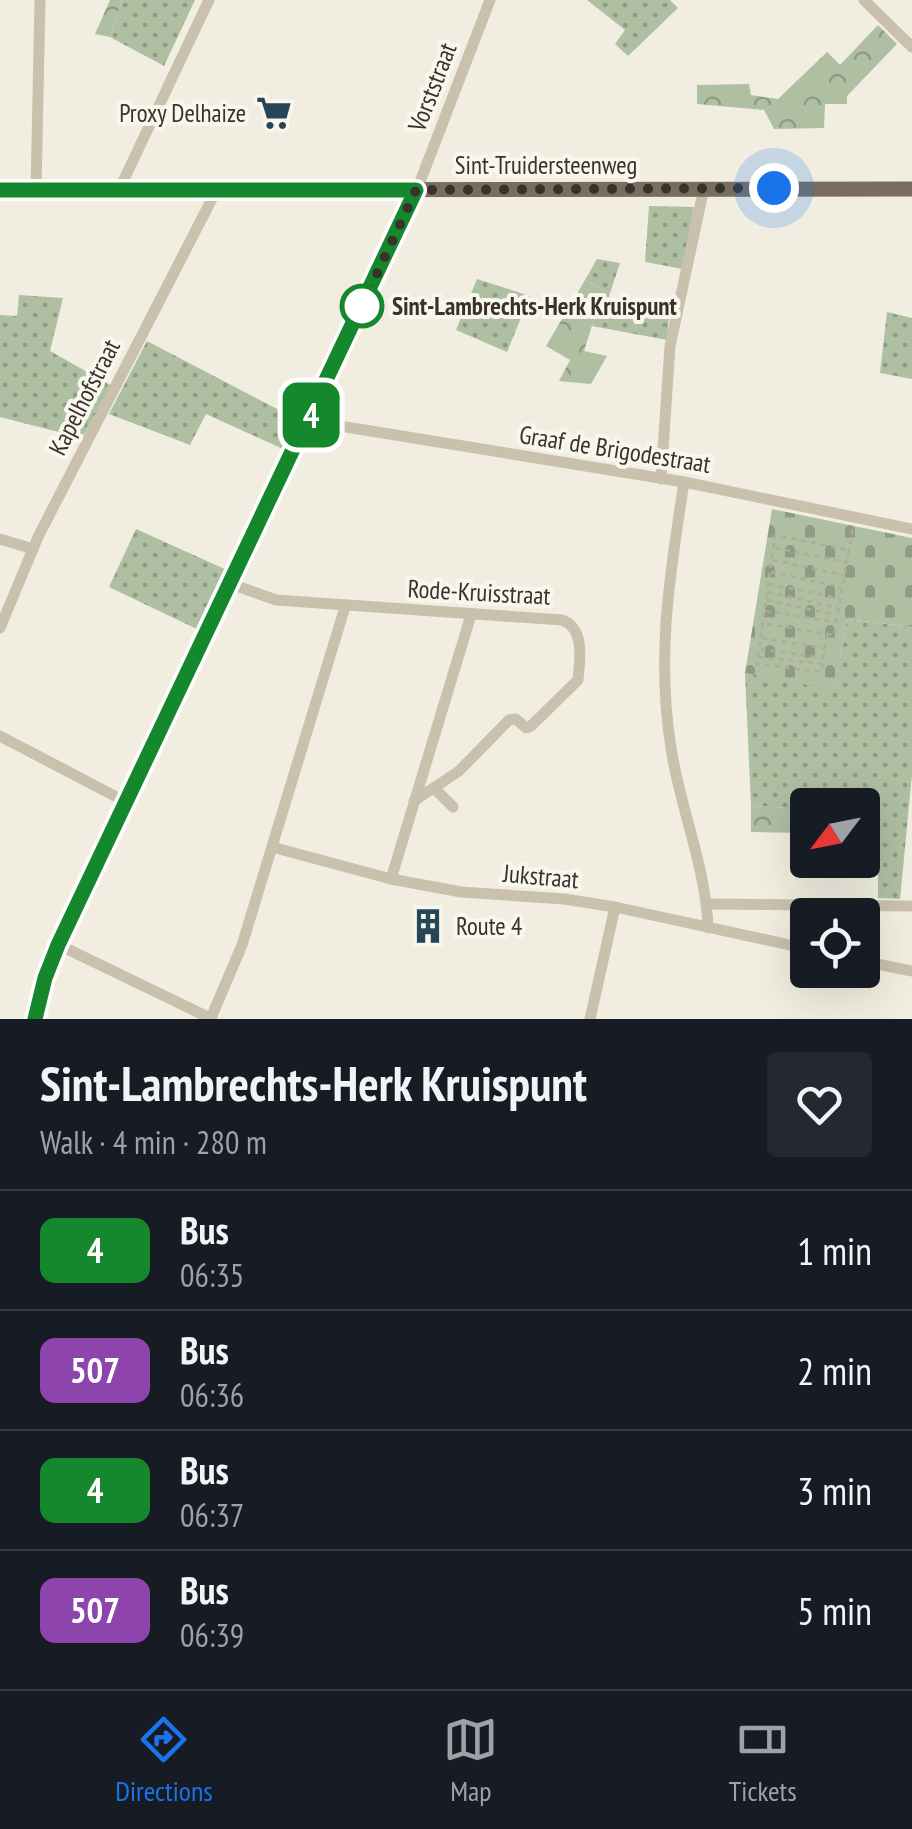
<!DOCTYPE html>
<html lang="en">
<head>
<meta charset="utf-8">
<style>
	:root { --surface:#171b24; --page:#242831; --text:#f1f3f6; --muted:#9ea1a6; --line:#363941; --accent:#1a73e8 }
	body { margin:0; font-family:"PT Sans Narrow",sans-serif; background:var(--page); color:var(--text); height:100vh; display:flex; flex-direction:column; font-size:38px; white-space:nowrap }
	* { box-sizing:border-box; margin:0 }
	p { font-size:32px; color:var(--muted) }
	.icon { flex:none; width:55px; height:55px; fill:none; stroke:currentColor; stroke-width:2; stroke-linecap:round; stroke-linejoin:round }
	.map { position:relative; height:1019px; overflow:hidden }
	.drawer { display:flex; flex-direction:column; background:var(--surface); flex:1 }
	.drawer>* { flex:none }
	.badge { padding:0 20px; border-radius:15px; font-size:35px; line-height:65px }
	.needle { width:65px; rotate:238deg }
	.controls { position:absolute; left:790px; top:788px; display:grid; gap:20px }
	.controls a { display:grid; place-items:center; width:90px; height:90px; border-radius:10px; background:var(--surface); box-shadow:0 10px 40px #0002; font-size:50px }
	.you { position:absolute; width:50px; height:50px; margin:-25px; border:8px solid #fff; border-radius:50%; background:#1a73e8; box-shadow:0 0 0 15px #1a73e833 }
	.map>.badge { position:absolute; translate:-50% -50%; box-shadow:0 0 0 5px #fff }
	.round { display:grid; place-items:center; flex:none; width:105px; height:105px; border-radius:10px; background:var(--page) }
	.overview { display:flex; align-items:center; justify-content:space-between; height:170px; padding:0 40px }
	h1 { font-size:48px; font-weight:600; line-height:75px }
	ul { padding:0; list-style:none }
	li { display:flex; align-items:center; gap:30px; height:120px; padding:0 40px; border-top:2px solid var(--line) }
	li div { flex:1 }
	li b { display:block; font-size:38px }
	li em { font-style:normal }
	li .badge { min-width:110px; font-weight:700; text-align:center }
	.dock { display:flex; justify-content:space-around; align-items:center; height:140px; border-top:2px solid var(--line); background:var(--surface); font-size:28px; color:var(--muted) }
	.dock a { display:grid; justify-items:center; gap:5px }
	.dock .current { color:var(--accent) }
	.map>svg:first-child { display:block }
	.grass { fill:url(#grass-dots) }
	.forest { fill:url(#forest-crowns) }
	.cemetery { fill:url(#cemetery-stones) }
	.lines { fill:none; stroke-linecap:round; stroke-linejoin:round }
	.path { stroke:#b4ab97; stroke-width:2.5; stroke-dasharray:5 5; stroke-linecap:butt }
	.minor { stroke:#c9c1ad; stroke-width:11 }
	.major { stroke:#786d5e; stroke-width:15 }
	.line-casing { stroke:#fff; stroke-width:22 }
	.line { stroke:#15882e; stroke-width:15 }
	.walk { stroke:#38322b; stroke-width:10; stroke-dasharray:0 18 }
	.stop-dot { fill:#fff; stroke:#15882e; stroke-width:5 }
	.labels { text-anchor:middle; stroke-width:8; stroke-linejoin:round; paint-order:stroke }
	.street-label { font-size:25px; fill:#38322b; stroke:#f9f7ed }
	.poi-label { font-size:25px; fill:#38322b; stroke:#f9f7ed; text-anchor:end }
	.stop-label { font-size:25px; font-weight:bold; fill:#38322b; stroke:#f9f7ed; text-anchor:start }
</style>
</head>
<body>
<div class="map">
<svg width="912" height="1019" viewBox="0 0 912 1019">
	<defs>
		<pattern id="grass-dots" width="8" height="8" patternUnits="userSpaceOnUse" patternTransform="scale(2.5)"><rect width="8" height="8" fill="#aebfa2"/><path d="M2 2h.1M6 6h.1" fill="none" stroke="#8f9c84" stroke-width="1.8" stroke-linecap="round"/></pattern>
		<pattern id="forest-crowns" width="20" height="18" patternUnits="userSpaceOnUse" patternTransform="scale(2.5)"><rect width="20" height="18" fill="#aebfa2"/><path d="M2 6a3 3 0 1 1 6 0M12 15a3 3 0 1 1 6 0" fill="none" stroke="#8f9c84"/></pattern>
		<pattern id="cemetery-stones" width="16" height="16" patternUnits="userSpaceOnUse" patternTransform="scale(2.5)"><rect width="16" height="16" fill="#aebfa2"/><path d="M2 7V4a2 2 0 0 1 4 0v3zM10 15v-3a2 2 0 0 1 4 0v3z" fill="#8f9c84"/></pattern>
	</defs>
	<rect width="100%" height="100%" fill="#f1eee1"/>
	<!-- grass -->
	<g class="grass">
		<path d="M 122,0 L 195,0 L 164,66 L 110,37 Z"/>
		<path d="M 587,0 L 670,0 L 678,8 L 628,56 L 615,44 L 625,30 Z"/>
		<path d="M 649,206 L 694,207 L 683,269 L 645,262 Z"/>
		<path d="M 597,259 L 620,263 L 610,293 L 585,280 Z"/>
		<path d="M 477,279 L 530,296 L 507,352 L 456,330 Z"/>
		<path d="M 19,295 L 63,298 L 50,351 L 112,386 L 82,438 L 0,417 L 0,315 L 17,316 Z"/>
		<path d="M 601,297 L 670,306 L 667,340 L 592,326 Z"/>
		<path d="M 887,312 L 912,318 L 912,379 L 880,373 Z"/>
		<path d="M 147,341 L 298,420 L 283,449 L 206,414 L 190,445 L 109,414 Z"/>
		<path d="M 136,529 L 229,571 L 201,631 L 109,587 Z"/>
		<path d="M 847,619 L 912,627 L 912,775 L 900,899 L 878,898 L 878,845 L 863,839 L 862,805 L 808,805 L 807,809 L 751,806 L 745,673 L 834,689 Z"/>
	</g>
	<!-- forest -->
	<g class="forest">
		<path d="M 110,0 L 122,0 L 110,37 L 95,34 Z"/>
		<path d="M 878,25 L 897,44 L 847,96 L 847,104 L 825,104 L 824,128 L 774,129 L 764,110 L 697,104 L 697,85 L 749,84 L 751,95 L 778,99 L 827,52 L 840,65 Z"/>
		<path d="M 585,280 L 610,293 L 609,297 L 601,297 L 584,351 L 607,356 L 591,384 L 559,381 L 570,360 L 546,346 Z"/>
		<path d="M 751,806 L 807,809 L 807,833 L 751,832 Z"/>
	</g>
	<!-- cemetery -->
	<path class="cemetery" d="M 772,509 L 912,538 L 912,627 L 847,619 L 834,690 L 745,673 Z"/>
	<g class="lines">
		<!-- path -->
		<g class="path">
			<path d="M 775,548 L 846,562"/>
			<path d="M 773,560 L 843,575"/>
			<path d="M 771,572 L 841,587"/>
			<path d="M 769,584 L 839,598"/>
			<path d="M 768,592 L 838,608"/>
			<path d="M 767,600 L 836,615"/>
			<path d="M 765,611 L 835,622"/>
			<path d="M 767,624 L 834,635 L 853,528"/>
			<path d="M 827,634 L 821,672 L 757,664 L 775,535 L 849,550"/>
			<path d="M 762,638 L 823,648"/>
			<path d="M 761,649 L 822,658"/>
			<path d="M 759,657 L 821,664"/>
		</g>
		<!-- minor -->
		<g class="minor">
			<path d="M 864,0 L 912,47"/>
			<path d="M 36,190 L 40,0"/>
			<path d="M 119,190 L 209,0"/>
			<path d="M 309,421 L 684,482 L 912,529"/>
			<path d="M 661,479 L 670,346 L 704,188"/>
			<path d="M 684,482 C 670,574 656,655 671,748 C 680,808 706,867 708,928"/>
			<path d="M 0,539 L 33,549"/>
			<path d="M 231,584 L 276,600 L 562,620 C 585,628 580,659 578,680 L 531,726 L 526,728 L 516,719 L 509,720 L 459,771 L 414,801"/>
			<path d="M 0,628 L 38,537 L 216,191"/>
			<path d="M 0,736 L 128,803"/>
			<path d="M 434,788 L 453,807"/>
			<path d="M 272,847 L 391,879 L 461,892 L 564,899 L 615,907 L 808,949"/>
			<path d="M 391,879 L 471,615"/>
			<path d="M 707,904 L 912,906"/>
			<path d="M 59,945 L 212,1019"/>
			<path d="M 862,961 L 912,971"/>
			<path d="M 211,1018 L 242,945 L 345,607"/>
			<path d="M 35,1019 L 45,978 L 59,945 L 408,213 L 490,0"/>
			<path d="M 590,1019 L 615,907"/>
		</g>
		<!-- major -->
		<path class="major" d="M 0,190 L 912,189"/>
	</g>
	<g class="lines">
		<defs>
			<path id="line" d="M 0,190 L 416,190 L 58,945 L 45,978 L 35,1019"/>
		</defs>
		<!-- line casing -->
		<use href="#line" class="line-casing"/>
		<!-- line -->
		<use href="#line" class="line"/>
		<!-- walk -->
		<path class="walk" d="M 362,306 L 416,190 L 774,188"/>
	</g>
	<!-- icons -->
	<defs>
		<symbol id="supermarket-bare" viewBox="-9 -9 18 18"><path d="M-6-5.5h2.5l.6 2H6L4.5 2H-2.5L-4.4-4H-6ZM-1.5 3.2a1.3 1.3 0 1 0 .1 0ZM3 3.2a1.3 1.3 0 1 0 .1 0Z" fill="#244656" stroke="#f9f7ed" stroke-width="2.5" paint-order="stroke"/></symbol>
		<symbol id="building-bare" viewBox="-9 -9 18 18"><path d="M-4-6H4V6H1V3H-1V6H-4ZM-2.5-4.3h1.7v1.8h-1.7ZM.8-4.3h1.7v1.8H.8ZM-2.5-1h1.7V.8h-1.7ZM.8-1h1.7V.8H.8Z" fill="#244656" stroke="#f9f7ed" stroke-width="2.5" paint-order="stroke"/></symbol>
	</defs>
	<g fill-rule="evenodd">
		<use href="#supermarket-bare" x="249" y="88" width="50" height="50"/>
		<use href="#building-bare" x="403" y="901" width="50" height="50"/>
	</g>
	<!-- markers -->
	<circle class="stop-dot" cx="362" cy="306" r="20"/>
	<g class="labels">
		<!-- street labels -->
		<g class="street-label">
			<text transform="translate(432 87) rotate(-69)" y="9">Vorststraat</text>
			<text x="546" y="174">Sint-Truidersteenweg</text>
			<text transform="translate(84 397) rotate(-63)" y="9">Kapelhofstraat</text>
			<text transform="translate(615 449) rotate(9)" y="9">Graaf de Brigodestraat</text>
			<text transform="translate(479 592) rotate(3)" y="9">Rode-Kruisstraat</text>
			<text transform="translate(541 876) rotate(5)" y="9">Jukstraat</text>
		</g>
		<!-- poi labels -->
		<g class="poi-label">
			<text x="246" y="122">Proxy Delhaize</text>
			<text x="456" y="935" text-anchor="start">Route 4</text>
		</g>
		<!-- stop labels -->
		<g class="stop-label">
			<text x="392" y="315">Sint-Lambrechts-Herk Kruispunt</text>
		</g>
	</g>
</svg>
<div class="controls">
<a><svg class="needle" viewBox="-14 -14 28 28"><path d="M0-13l5 13h-10z" fill="#e53935"/><path d="M0 13l5-13h-10z" fill="#9ea1a6"/></svg></a>
<a><svg class="icon" aria-label="locate" viewBox="0 0 24 24"><circle cx="12" cy="12" r="6"/><path d="M12 2v4M12 18v4M2 12h4M18 12h4"/></svg></a>
</div>
<div class="you" style="left:774px;top:188px"></div>
<b class="badge" style="left:311px;top:415px;background:#15882e;color:#fff">4</b>
</div>
<section class="drawer">
<div class="overview"><div><h1>Sint-Lambrechts-Herk Kruispunt</h1><p>Walk · 4 min · 280 m</p></div><a class="round"><svg class="icon" aria-label="heart" viewBox="0 0 24 24"><path d="M12 20l-8-8c-3-5 5-10 8-4 3-6 11-1 8 4z"/></svg></a></div>
<ul>
<li><span class="badge" style="background:#15882e;color:#fff">4</span><div><b>Bus</b><p>06:35</p></div><em>1 min</em></li>
<li><span class="badge" style="background:#8e44ad;color:#fff">507</span><div><b>Bus</b><p>06:36</p></div><em>2 min</em></li>
<li><span class="badge" style="background:#15882e;color:#fff">4</span><div><b>Bus</b><p>06:37</p></div><em>3 min</em></li>
<li><span class="badge" style="background:#8e44ad;color:#fff">507</span><div><b>Bus</b><p>06:39</p></div><em>5 min</em></li>
</ul>
</section>
<nav class="dock">
<a class="current"><svg class="icon" aria-label="directions" viewBox="0 0 24 24"><path d="M12 3l9 9-9 9-9-9zM9 14v-3h6M13 9l2 2-2 2"/></svg>Directions</a>
<a><svg class="icon" aria-label="map" viewBox="0 0 24 24"><path d="M3 6l6-2 6 2 6-2v14l-6 2-6-2-6 2zM9 4v14M15 6v14"/></svg>Map</a>
<a><svg class="icon" aria-label="tickets" viewBox="0 0 24 24"><path d="M3 7h18v10H3zM15 7v10"/></svg>Tickets</a>
</nav>
</body>
</html>
